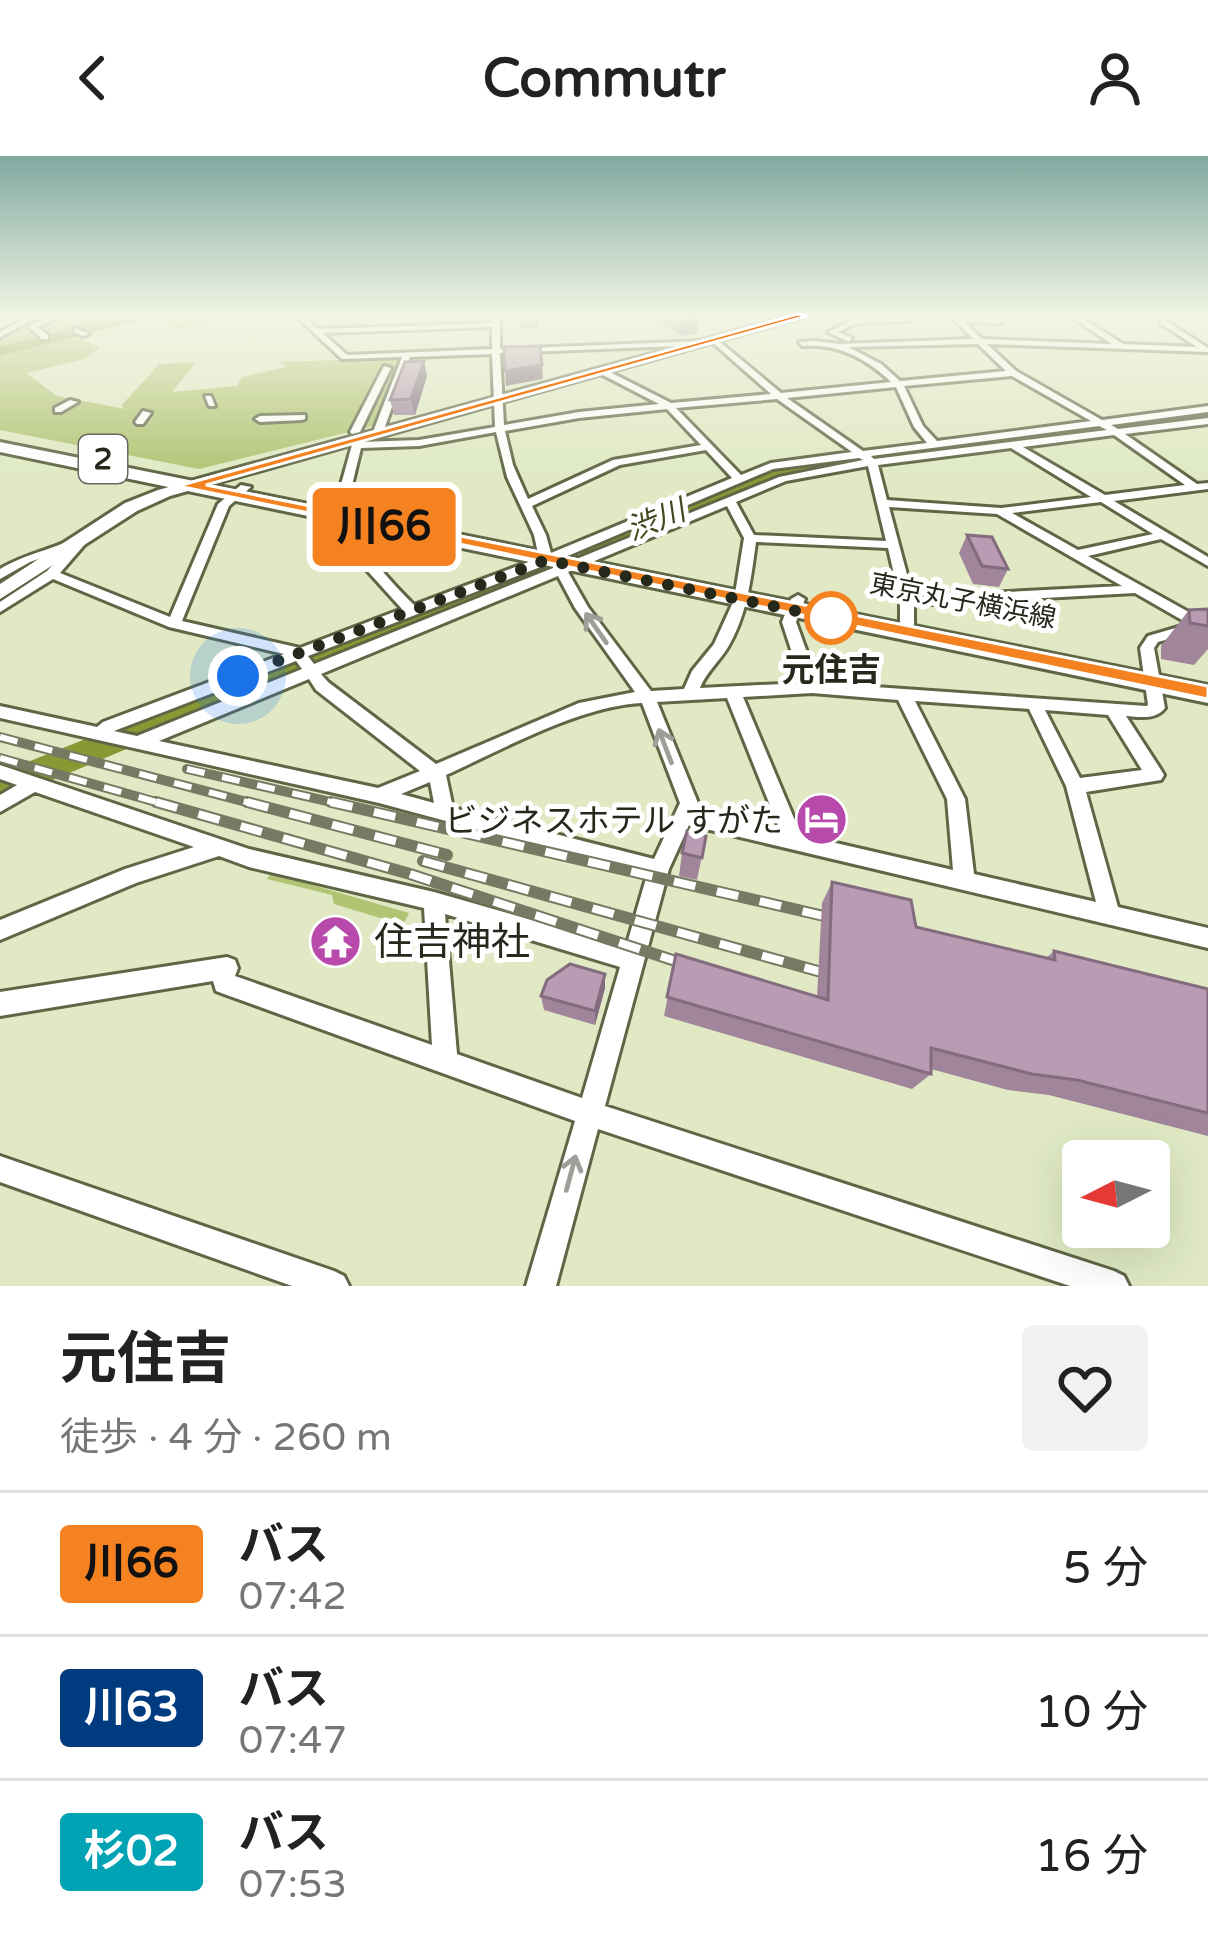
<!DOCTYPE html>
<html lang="ja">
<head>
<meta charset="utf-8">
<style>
	:root { --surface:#fff; --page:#f2f2f2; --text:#222; --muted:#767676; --line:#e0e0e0 }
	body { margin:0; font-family:"Varela Round","Noto Sans JP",sans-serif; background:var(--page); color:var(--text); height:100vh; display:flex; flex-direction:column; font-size:45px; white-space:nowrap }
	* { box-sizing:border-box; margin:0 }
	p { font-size:39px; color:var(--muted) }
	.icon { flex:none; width:66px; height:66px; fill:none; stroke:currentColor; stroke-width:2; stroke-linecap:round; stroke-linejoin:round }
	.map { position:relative; height:1130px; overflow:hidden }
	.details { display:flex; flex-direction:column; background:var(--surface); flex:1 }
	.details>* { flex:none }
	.badge { padding:0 24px; border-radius:9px; font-size:42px; line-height:78px }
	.needle { width:78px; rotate:264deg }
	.controls { position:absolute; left:1062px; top:984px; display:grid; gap:24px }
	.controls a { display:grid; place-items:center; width:108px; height:108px; border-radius:12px; background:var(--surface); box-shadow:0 12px 48px #0002; font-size:60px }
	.you { position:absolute; width:60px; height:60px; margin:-30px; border:9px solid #fff; border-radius:50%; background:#1a73e8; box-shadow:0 0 0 18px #1a73e833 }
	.map>.badge { position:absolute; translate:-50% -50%; box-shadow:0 0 0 6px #fff }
	.round { display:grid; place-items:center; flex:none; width:126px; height:126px; border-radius:12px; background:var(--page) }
	.head { display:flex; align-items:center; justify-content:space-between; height:204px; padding:0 60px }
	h1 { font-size:57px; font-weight:700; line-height:90px }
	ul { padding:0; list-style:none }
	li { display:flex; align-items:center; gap:36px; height:144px; padding:0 60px; border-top:3px solid var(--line) }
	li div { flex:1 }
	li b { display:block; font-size:45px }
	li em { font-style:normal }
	li .badge { min-width:132px; font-weight:700; text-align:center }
	header { display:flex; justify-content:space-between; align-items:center; height:156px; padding:0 60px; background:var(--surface); font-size:54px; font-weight:700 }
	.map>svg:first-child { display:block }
	.green { fill:#b2c373 }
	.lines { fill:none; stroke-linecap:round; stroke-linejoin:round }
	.river { fill:#869933; fill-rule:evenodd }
	.street-casing { stroke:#5f6646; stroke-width:6 }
	.secondary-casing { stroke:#5f6646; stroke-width:6 }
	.primary-casing { stroke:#5f6646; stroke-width:6 }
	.street { fill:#fff; fill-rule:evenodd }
	.secondary { fill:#fff; fill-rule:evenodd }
	.primary { fill:#fff; fill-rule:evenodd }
	.rail-far2-casing { stroke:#757b63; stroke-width:4.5 }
	.rail-far1-casing { stroke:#757b63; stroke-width:10 }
	.rail-casing { stroke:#757b63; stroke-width:12 }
	.rail-far2 { stroke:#fff; stroke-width:3; stroke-dasharray:9; stroke-linecap:butt }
	.rail-far1 { stroke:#fff; stroke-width:6; stroke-dasharray:18; stroke-linecap:butt }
	.rail { stroke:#fff; stroke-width:8; stroke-dasharray:22; stroke-linecap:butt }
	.wall { fill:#a0859b }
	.shaded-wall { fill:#826c7e }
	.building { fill:#ba9bb4; stroke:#826c7e; stroke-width:3 }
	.oneway { stroke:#9d9f98 }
	.line { fill:#f58220; stroke:#fff; stroke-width:3 }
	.walk { stroke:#25291b; stroke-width:12; stroke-dasharray:0 21.6 }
	.stop-dot { fill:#fff; stroke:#f58220; stroke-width:6 }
	.labels { text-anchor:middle; stroke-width:10; stroke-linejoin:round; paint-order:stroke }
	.far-street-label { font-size:27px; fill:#25291b; stroke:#fff }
	.shield { fill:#fff; stroke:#66695f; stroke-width:3 }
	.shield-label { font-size:30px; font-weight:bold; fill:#25291b }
	.far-water-label { font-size:30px; font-style:italic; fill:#414920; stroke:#fff }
	.stop-label { font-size:33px; font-weight:bold; fill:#25291b; stroke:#fff }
	.poi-label { font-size:33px; fill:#25291b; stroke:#fff; text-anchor:end }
	.near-poi-label { font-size:39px; fill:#25291b; stroke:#fff; text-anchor:start }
</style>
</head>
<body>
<header><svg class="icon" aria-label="back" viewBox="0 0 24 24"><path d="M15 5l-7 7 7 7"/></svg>Commutr<svg class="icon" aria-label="person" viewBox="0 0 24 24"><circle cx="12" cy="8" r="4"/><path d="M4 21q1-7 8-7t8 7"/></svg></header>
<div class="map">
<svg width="1208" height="1130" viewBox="0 0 1208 1130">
	<rect width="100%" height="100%" fill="#e0e9c4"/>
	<!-- green -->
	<g class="green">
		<path d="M 44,160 L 226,162 L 177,173 L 156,162 L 75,181 L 100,192 L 85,203 L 26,217 L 57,240 L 125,253 L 121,250 L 159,208 L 196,206 L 172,236 L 237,230 L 242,221 L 287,211 L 279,206 L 400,202 L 373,270 L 199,313 L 0,274 L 0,182 Z"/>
		<path d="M 271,717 L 409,757 L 403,769 L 334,748 L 332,739 L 267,723 Z"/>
	</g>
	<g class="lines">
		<!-- river -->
		<g class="river">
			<path d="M 129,160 L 156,160 L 0,200 L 0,190 Z"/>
			<path d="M 1208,253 L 1208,265 L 806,315 L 770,325 L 591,398 L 573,398 L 569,393 L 754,315 L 805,303 Z"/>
			<path d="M 528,407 L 537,409 L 537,421 L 0,646 L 0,617 Z"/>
		</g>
		<defs>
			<g id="street">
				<path d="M 31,160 L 40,160 L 0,181 L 0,176 Z"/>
				<path d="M 51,160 L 62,160 L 37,171 L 48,179 L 48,183 L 42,183 L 28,170 Z"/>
				<path d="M 296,160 L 304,160 L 318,173 L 492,167 L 492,160 L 500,160 L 500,193 L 702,185 L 706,187 L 702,189 L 500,197 L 504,269 L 579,256 L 659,248 L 599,217 L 602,212 L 671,247 L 771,238 L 712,186 L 715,182 L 781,237 L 891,226 C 866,202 837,187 802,190 L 799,186 L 815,185 L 839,188 L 973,183 L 951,160 L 1000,160 L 1004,163 L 1001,167 L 964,166 L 982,183 L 1112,188 L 1070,160 L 1079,160 L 1123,188 L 1197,191 L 1160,167 L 1163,163 L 1208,192 L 1208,196 L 987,188 L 1016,215 L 1102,264 L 1208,250 L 1208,256 L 1111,269 L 1118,273 L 1208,262 L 1208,268 L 1125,278 L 1197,328 L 1208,327 L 1208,333 L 1114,345 L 1208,401 L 1208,410 L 1161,383 L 1088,400 L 1203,464 L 1208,463 L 1208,472 L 1158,486 L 1154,492 L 1165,552 C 1156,564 1140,561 1126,560 L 1161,614 L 1164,619 L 1161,624 L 1086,636 L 1118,751 L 1208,772 L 1208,792 L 689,669 L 669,713 L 605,950 L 1114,1115 L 1124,1120 L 1129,1130 L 1070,1130 L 598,973 L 556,1130 L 526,1130 L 575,965 L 224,838 L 216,835 L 213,825 L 0,860 L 0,836 L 227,801 L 235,804 L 238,812 L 235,820 L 432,889 L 424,752 L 249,711 L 219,700 L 136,727 L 0,784 L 0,764 L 125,713 L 194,691 L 35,636 L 0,656 L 0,639 L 17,629 L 0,623 L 0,609 L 249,693 L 434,736 L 626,791 L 647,719 L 379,647 L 0,562 L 0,550 L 97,571 L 103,566 L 284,498 L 169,471 L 53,423 L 0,456 L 0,446 L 47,415 L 68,393 L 30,406 L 0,423 L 0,413 C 28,396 62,392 86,376 L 92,380 L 60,417 L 170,461 L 218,348 L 241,329 L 251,331 L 229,350 L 182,465 L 300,492 L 402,453 L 364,411 L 344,374 L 361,353 L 365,352 L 371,355 L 356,374 C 370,404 391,426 414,449 L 539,402 L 534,379 L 507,321 L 496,276 L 419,290 L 361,292 L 347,350 L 341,353 L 335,350 L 352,289 L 349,282 L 357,282 L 360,286 L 419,284 L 495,271 L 492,198 L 410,201 L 383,276 L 378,279 L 373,276 L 402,201 L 342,203 ZM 492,171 L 492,193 L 347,199 L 323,177 ZM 978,188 L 1006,215 L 900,225 L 881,208 L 848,191 ZM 1012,220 L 1091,265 L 937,285 L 923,270 L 904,230 ZM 896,231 L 914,271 L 927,287 L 863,295 L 787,242 ZM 777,243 L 852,296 L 771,307 L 741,319 L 676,252 ZM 667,253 L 701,289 L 613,304 L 528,343 L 513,309 L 505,275 L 579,262 ZM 1099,270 L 1107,274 L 874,303 L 871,300 ZM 1114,279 L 1185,329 L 1105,339 L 1023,291 ZM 1011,292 L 1091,341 L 1001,352 L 887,344 L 878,309 ZM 706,294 L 732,322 L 551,397 L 546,379 L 532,350 L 620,309 ZM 859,302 L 863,304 L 779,321 L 564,408 L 553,406 L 553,412 L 314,508 L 308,500 L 551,407 L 773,313 ZM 868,310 L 886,385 L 754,379 L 736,346 L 786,325 ZM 1101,346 L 1153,378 L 1078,394 L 1012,357 ZM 727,350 L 744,382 L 734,444 L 714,488 L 692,515 L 684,533 L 651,535 L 588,451 L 568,416 ZM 889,351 L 997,358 L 1122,430 L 913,441 ZM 756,386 L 888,392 L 900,445 L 900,477 L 907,482 L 914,477 L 914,449 L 1135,437 L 1189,468 L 1148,480 L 1140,492 L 1148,549 L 1146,550 L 818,527 L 796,466 L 805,443 L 798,439 L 791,443 L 782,466 L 802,527 L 700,532 C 706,516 719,506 728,491 C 747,459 751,423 756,386 ZM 558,420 L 575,452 L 635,536 L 579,547 L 436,608 L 328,526 L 321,518 ZM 296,505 L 302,513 L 137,580 L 114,575 ZM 309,523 L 316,534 L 420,615 L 378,632 L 159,585 ZM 812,537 L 898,544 L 947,643 L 953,714 L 801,679 L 743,541 ZM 727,542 L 780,674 L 695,655 L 698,647 L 657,546 ZM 915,545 L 1029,553 L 1066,630 L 1096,746 L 974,718 L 965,643 ZM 642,547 L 680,647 L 654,703 L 453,652 L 446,619 C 503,593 580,550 642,547 ZM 1045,554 L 1108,559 L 1142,614 L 1080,622 ZM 430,626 L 434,647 L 401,638 ZM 445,758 L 620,811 L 582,942 L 457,898 Z"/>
				<path d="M 906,161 L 909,165 L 856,167 L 838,176 L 852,182 L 849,186 L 828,176 L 855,163 Z"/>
				<path d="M 74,172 L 89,178 L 82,180 L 74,176 Z"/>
				<path d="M 384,210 L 391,212 L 360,276 L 352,278 L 350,276 Z"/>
				<path d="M 205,240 L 211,240 L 215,250 L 209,250 Z"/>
				<path d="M 70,244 L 78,246 L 61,256 L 55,256 L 55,252 Z"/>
				<path d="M 143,255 L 151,257 L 143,268 L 137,268 L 135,266 Z"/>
				<path d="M 305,259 L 305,263 L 302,264 L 260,266 L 255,263 L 260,260 Z"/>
				<path d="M 0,1000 L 334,1115 L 344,1120 L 349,1130 L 292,1130 L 0,1026 Z"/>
			</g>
			<path id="secondary" d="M 789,160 L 807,160 L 170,340 L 137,355 L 0,443 L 0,428 L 125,347 L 158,334 Z"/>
			<path id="primary" d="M 0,286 L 1208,529 L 1208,547 L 0,296 Z"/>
		</defs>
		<!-- street casing -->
		<use href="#street" class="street-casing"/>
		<!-- secondary casing -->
		<use href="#secondary" class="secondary-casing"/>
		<!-- primary casing -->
		<use href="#primary" class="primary-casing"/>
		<!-- street -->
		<use href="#street" class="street"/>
		<!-- secondary -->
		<use href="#secondary" class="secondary"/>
		<!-- primary -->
		<use href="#primary" class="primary"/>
		<defs>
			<path id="rail-far2" d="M 1200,160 L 1208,162"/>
			<g id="rail-far1">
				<path d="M 0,581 L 258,649"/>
				<path d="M 0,602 L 167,649"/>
				<path d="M 187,613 L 344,649"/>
			</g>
			<g id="rail">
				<path d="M 156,646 L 410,718 L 706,815"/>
				<path d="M 247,646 L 447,699"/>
				<path d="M 331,646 L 854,767"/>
				<path d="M 423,705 L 850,824"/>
			</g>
		</defs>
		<!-- rail-far2 casing -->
		<use href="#rail-far2" class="rail-far2-casing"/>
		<!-- rail-far1 casing -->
		<use href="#rail-far1" class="rail-far1-casing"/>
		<!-- rail casing -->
		<use href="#rail" class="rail-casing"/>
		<!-- rail-far2 -->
		<use href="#rail-far2" class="rail-far2"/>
		<!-- rail-far1 -->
		<use href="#rail-far1" class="rail-far1"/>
		<!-- rail -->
		<use href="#rail" class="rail"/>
	</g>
	<!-- wall -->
	<g class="wall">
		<path d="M 518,160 L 537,160 L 538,172 L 520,172 Z"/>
		<path d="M 652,160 L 699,160 L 697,177 L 681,180 Z"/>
		<path d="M 427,220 L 415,259 L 394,259 L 390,244 Z"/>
		<path d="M 967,379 L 1008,413 L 999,431 L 973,428 L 959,397 Z"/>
		<path d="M 1208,453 L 1208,493 L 1194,509 L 1161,503 L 1161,490 L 1189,454 Z"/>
		<path d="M 706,680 L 697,724 L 679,720 L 682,697 Z"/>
		<path d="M 832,726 L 916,771 L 1046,802 L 1054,795 L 1208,833 L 1208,980 L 1049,939 L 1008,934 L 931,913 L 931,918 L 912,933 L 664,860 L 676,798 L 817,841 L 822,747 Z"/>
		<path d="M 605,818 L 605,832 L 595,869 L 544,854 L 541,840 Z"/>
	</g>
	<!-- shaded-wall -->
	<g class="shaded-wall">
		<path d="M 683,160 L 699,160 L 697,177 L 681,180 Z"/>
		<path d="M 424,205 L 427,220 L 415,259 L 411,243 Z"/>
		<path d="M 542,209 L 543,223 L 506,230 L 505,215 Z"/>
		<path d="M 605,818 L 605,832 L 595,869 L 595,855 Z"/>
	</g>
	<!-- building -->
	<g class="building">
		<path d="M 540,190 L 542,209 L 505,215 L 504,191 Z"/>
		<path d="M 424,205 L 411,243 L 390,244 L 405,206 Z"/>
		<path d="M 967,379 L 992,381 L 1008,413 L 982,410 Z"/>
		<path d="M 1208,453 L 1208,470 L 1190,467 L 1189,454 Z"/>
		<path d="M 687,675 L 706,680 L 702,702 L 682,697 Z"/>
		<path d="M 832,726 L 911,744 L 916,771 L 1055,804 L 1054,795 L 1208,833 L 1208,957 L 1077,924 L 1032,918 L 931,892 L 931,918 L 667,841 L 676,798 L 828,844 Z"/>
		<path d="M 570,808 L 605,818 L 595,855 L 541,840 L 547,824 Z"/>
	</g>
	<!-- one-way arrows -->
	<defs><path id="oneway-shaft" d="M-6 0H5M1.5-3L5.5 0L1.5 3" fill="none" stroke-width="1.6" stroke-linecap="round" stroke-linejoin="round" transform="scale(3)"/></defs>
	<g class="oneway">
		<use href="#oneway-shaft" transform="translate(596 472) rotate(-125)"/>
		<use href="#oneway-shaft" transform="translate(665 590) rotate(-111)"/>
		<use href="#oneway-shaft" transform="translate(571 1017) rotate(-75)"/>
	</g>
	<!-- sky -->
	<linearGradient id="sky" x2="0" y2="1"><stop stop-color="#81a9a0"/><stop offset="0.5" stop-color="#f1f5e4"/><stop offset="1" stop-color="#f1f5e4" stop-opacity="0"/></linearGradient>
	<rect width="1208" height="319" fill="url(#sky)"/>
	<!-- line -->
	<path class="line" d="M 798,158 L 807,160 L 206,329 L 1208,530 L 1208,543 L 178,330 Z"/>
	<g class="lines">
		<!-- walk -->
		<path class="walk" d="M 238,520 L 546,404 L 831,462"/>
	</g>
	<!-- icons -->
	<defs>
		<symbol id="hotel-disc" viewBox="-11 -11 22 22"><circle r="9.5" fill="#b74aaa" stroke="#fff"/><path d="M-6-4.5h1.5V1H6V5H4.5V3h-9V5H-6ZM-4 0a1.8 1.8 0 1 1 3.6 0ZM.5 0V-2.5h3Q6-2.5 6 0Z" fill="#fff"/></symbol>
		<symbol id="temple-disc" viewBox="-11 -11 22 22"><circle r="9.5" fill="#b74aaa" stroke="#fff"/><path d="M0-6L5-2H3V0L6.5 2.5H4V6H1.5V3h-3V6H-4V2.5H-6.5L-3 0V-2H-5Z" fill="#fff"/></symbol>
	</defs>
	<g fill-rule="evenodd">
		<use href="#hotel-disc" x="792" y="634" width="59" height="59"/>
		<use href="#temple-disc" x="306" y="756" width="59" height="59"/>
	</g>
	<!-- markers -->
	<circle class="stop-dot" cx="831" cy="462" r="24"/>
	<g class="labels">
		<!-- far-street labels -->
		<g class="far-street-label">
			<text transform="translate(963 445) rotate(11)" y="9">東京丸子横浜線</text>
		</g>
		<!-- shield labels -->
		<rect class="shield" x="79" y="279" width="48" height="48" rx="9"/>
		<g class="shield-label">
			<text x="103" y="313">2</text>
		</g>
		<!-- far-water labels -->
		<g class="far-water-label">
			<text transform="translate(656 364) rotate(-22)" y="10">渋川</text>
		</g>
		<!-- stop labels -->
		<g class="stop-label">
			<text x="831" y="525">元住吉</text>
		</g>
		<!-- poi labels -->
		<g class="poi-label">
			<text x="783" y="676">ビジネスホテル すがた</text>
		</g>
		<!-- near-poi labels -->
		<g class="near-poi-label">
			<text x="374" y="799">住吉神社</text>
		</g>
	</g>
</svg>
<div class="controls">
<a><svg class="needle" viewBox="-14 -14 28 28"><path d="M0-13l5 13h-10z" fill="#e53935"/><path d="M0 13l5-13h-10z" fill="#767676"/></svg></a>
</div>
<div class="you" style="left:238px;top:520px"></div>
<b class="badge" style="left:384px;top:371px;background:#f58220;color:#111">川66</b>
</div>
<section class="details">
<div class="head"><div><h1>元住吉</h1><p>徒歩 · 4 分 · 260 m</p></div><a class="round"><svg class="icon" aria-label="heart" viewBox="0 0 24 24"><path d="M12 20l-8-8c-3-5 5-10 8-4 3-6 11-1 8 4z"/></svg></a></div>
<ul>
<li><span class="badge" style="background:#f58220;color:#111">川66</span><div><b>バス</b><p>07:42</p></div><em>5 分</em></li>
<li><span class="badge" style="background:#003b80;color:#fff">川63</span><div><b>バス</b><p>07:47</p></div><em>10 分</em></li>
<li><span class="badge" style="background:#00a3b4;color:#fff">杉02</span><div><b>バス</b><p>07:53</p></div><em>16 分</em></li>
</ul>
</section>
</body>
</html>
